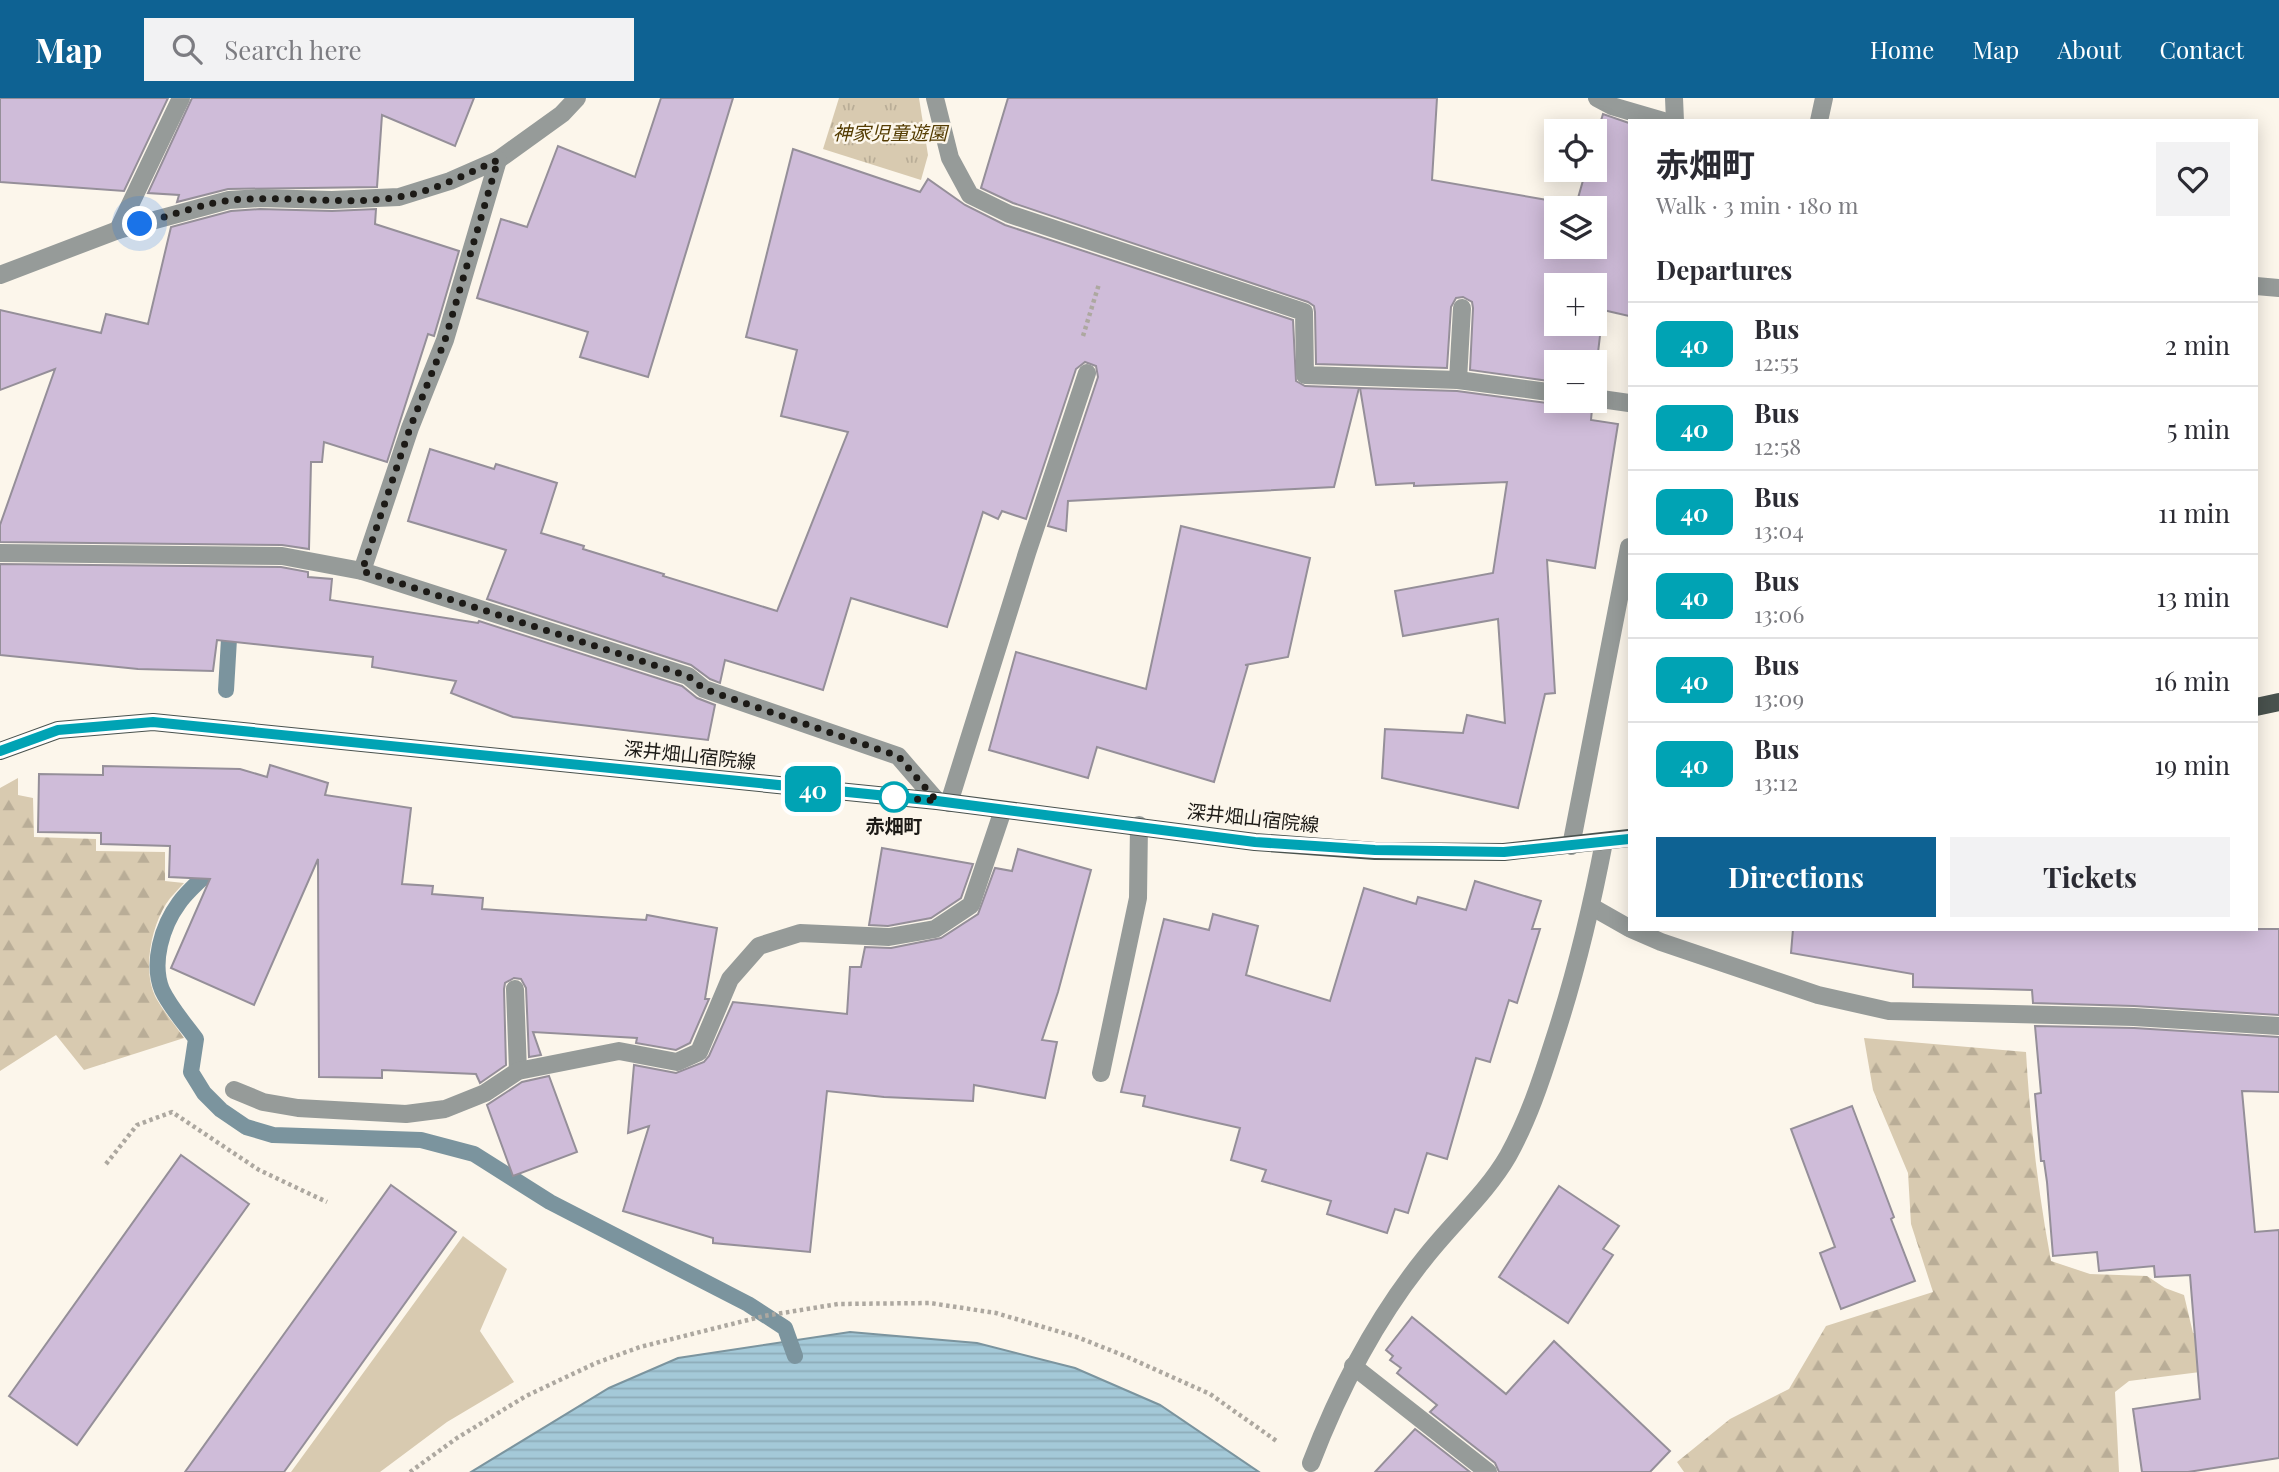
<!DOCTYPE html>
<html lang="en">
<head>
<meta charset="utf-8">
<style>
	:root { --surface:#fff; --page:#f2f2f3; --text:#2b2b33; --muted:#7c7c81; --line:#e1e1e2; --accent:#0e6293 }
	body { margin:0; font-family:"Playfair Display","Noto Sans JP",serif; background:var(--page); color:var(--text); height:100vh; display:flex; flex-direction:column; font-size:26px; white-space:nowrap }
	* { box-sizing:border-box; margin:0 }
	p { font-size:23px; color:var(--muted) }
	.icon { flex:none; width:38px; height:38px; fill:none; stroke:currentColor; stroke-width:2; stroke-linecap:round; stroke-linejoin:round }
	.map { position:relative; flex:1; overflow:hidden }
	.sheet { position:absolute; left:1628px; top:21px; width:630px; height:812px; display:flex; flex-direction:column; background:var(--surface); border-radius:0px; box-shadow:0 4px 18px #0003 }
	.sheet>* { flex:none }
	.badge { padding:0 14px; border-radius:10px; font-size:24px; line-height:46px }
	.tools { position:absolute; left:1544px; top:21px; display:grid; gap:14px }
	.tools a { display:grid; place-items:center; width:63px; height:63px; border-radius:0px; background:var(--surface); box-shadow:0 4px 18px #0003; font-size:35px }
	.you { position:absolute; width:35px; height:35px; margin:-18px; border:5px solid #fff; border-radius:50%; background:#1a73e8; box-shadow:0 0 0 10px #1a73e833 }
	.map>.badge { position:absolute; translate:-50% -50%; box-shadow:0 0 0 4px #fff }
	h2 { padding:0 28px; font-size:26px; line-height:63px }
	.round { display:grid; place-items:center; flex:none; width:74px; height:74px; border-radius:0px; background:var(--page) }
	.head { display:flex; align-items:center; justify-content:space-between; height:119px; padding:0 28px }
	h1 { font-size:33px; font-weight:700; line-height:52px }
	.action { display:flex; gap:14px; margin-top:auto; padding:14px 28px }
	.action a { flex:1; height:80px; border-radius:0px; background:var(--accent); color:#fff; font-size:28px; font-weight:700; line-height:80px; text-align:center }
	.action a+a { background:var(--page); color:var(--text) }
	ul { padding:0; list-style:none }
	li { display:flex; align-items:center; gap:21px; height:84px; padding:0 28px; border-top:2px solid var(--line) }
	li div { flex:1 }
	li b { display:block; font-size:26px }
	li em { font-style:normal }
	li .badge { min-width:77px; font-weight:700; text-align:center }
	header { display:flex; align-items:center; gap:42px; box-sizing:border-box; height:98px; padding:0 35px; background:var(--accent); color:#fff }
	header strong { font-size:33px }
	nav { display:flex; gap:38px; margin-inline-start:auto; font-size:24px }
	.search { width:490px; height:63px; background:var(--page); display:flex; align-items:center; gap:18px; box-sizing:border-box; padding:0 24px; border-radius:0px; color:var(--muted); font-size:26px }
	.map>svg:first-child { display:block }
	.grass { fill:#d8cab0 }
	.forest { fill:url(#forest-firs) }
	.park { fill:url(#park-tufts) }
	.water { fill:url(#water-rules); stroke:#7b949e; stroke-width:2 }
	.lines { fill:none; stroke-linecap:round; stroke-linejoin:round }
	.stream { stroke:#7b949e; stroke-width:16 }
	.building { fill:#cfbcd9; stroke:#958f99; stroke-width:2; fill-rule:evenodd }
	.path { stroke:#ada8a0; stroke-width:4.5; stroke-dasharray:3.5 3.5; stroke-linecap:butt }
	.minor { stroke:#969b99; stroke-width:18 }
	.major { stroke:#49524e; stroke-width:18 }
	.line-casing { stroke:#fff; stroke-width:16 }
	.line { stroke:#00a3b4; stroke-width:10 }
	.walk { stroke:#1c1a16; stroke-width:7; stroke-dasharray:0 12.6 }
	.stop-dot { fill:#fff; stroke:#00a3b4; stroke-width:3.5 }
	.labels { text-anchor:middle; stroke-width:5; stroke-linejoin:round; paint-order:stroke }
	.park-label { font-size:19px; font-style:italic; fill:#543c02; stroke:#fcf6eb }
	.street-label { font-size:19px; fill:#1c1a16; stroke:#fcf6eb }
	.stop-label { font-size:19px; font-weight:bold; fill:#1c1a16; stroke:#fcf6eb }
</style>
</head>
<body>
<header>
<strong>Map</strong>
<div class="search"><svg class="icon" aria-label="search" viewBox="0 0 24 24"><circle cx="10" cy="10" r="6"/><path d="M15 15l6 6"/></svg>Search here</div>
<nav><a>Home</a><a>Map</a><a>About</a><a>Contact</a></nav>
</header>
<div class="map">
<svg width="2279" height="1374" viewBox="0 0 2279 1374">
	<defs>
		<pattern id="forest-firs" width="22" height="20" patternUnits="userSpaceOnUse" patternTransform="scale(1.75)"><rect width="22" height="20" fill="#d8cab0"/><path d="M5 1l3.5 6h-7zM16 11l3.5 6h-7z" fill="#b9ad97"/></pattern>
		<pattern id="park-tufts" width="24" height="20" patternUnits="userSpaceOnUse" patternTransform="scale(1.75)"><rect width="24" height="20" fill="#d8cab0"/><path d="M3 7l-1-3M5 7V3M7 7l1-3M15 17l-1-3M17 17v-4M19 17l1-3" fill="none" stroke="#b9ad97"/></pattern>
		<pattern id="water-rules" width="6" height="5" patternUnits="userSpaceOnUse" patternTransform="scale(1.75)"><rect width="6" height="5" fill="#a4c9d8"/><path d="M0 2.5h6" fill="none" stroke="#8dacb9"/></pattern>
	</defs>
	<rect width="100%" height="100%" fill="#fcf6eb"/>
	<!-- grass -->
	<path class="grass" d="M 463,1138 L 507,1171 L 480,1233 L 514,1284 L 447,1324 L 380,1374 L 291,1374 Z"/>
	<!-- forest -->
	<g class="forest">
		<path d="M 18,680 L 18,697 L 33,700 L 34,739 L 96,741 L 96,753 L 165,754 L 165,783 L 184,785 C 178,792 171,798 166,806 C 151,830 142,873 156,900 C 164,914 175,927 184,940 L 84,972 L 56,937 L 0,973 L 0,690 Z"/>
		<path d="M 1864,940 L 2026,954 C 2030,1024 2038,1094 2051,1163 L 2090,1176 L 2147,1178 L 2165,1190 L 2184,1197 L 2193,1235 L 2268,1230 L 2279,1264 L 2129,1283 L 2115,1294 L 2119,1374 L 1684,1374 L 1677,1364 L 1730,1321 L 1789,1291 L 1826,1228 L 1933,1194 L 1911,1126 L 1908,1075 L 1873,992 Z"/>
	</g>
	<!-- park -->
	<path class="park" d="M 839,0 L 919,0 L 928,57 L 921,82 L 823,51 Z"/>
	<!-- water -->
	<path class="water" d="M 850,1234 L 977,1245 L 1075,1270 L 1160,1307 L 1259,1374 L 471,1374 L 609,1290 L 678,1260 Z"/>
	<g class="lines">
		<!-- stream -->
		<g class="stream">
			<path d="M 226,592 L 230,524"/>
			<path d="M 217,767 C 204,779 189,791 179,805 C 162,828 151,865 162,892 C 170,909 185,926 196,941 L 191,974 L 204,995 L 221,1012 L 246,1029 L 273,1037 L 421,1042 L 474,1056 L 550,1104 L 748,1206 L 785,1230 L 795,1258"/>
		</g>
	</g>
	<!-- building -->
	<g class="building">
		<path d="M 0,0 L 168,0 L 124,93 L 0,84 Z"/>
		<path d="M 192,0 L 474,0 L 455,48 L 382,17 L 377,89 L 228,91 L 177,104 L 179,97 L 148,95 Z"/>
		<path d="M 661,0 L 733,0 L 648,279 L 580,259 L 588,234 L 477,200 L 501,121 L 527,129 L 558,48 L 635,79 Z"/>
		<path d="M 1008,0 L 1437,0 L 1432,82 L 1576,107 L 1586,72 L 1594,72 L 1594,45 L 1603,16 L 1629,25 L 1629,218 L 1603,212 L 1594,289 L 1594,264 L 1556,264 L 1556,284 L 1470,272 L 1473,210 L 1472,204 L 1463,199 L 1456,200 L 1451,209 L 1447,270 L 1316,266 L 1315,214 L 1314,208 L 1308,204 L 1013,105 L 981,90 ZM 1556,110 L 1594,110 L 1594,149 L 1556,149 ZM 1556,187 L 1594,187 L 1594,226 L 1556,226 Z"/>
		<path d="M 793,51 L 920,94 L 928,81 L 965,107 L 1005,127 L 1293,222 L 1296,283 L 1305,288 L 1359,290 L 1334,389 L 1068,403 L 1066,433 L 1048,428 L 1098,279 L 1096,268 L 1085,264 L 1076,271 L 1026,421 L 1002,413 L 998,421 L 983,414 L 947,529 L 851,500 L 823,592 L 725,562 L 720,585 L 710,581 L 691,567 L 487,501 L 506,452 L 408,423 L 430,351 L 494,371 L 496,366 L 557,385 L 541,435 L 584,448 L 583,451 L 664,476 L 663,478 L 777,513 L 848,334 L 781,318 L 797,252 L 746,239 Z"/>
		<path d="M 260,111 L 332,113 L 376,111 L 375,126 L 459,153 L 434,238 L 428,236 L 387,364 L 324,344 L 322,364 L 311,364 L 309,451 L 282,447 L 0,444 L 0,427 L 55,271 L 0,292 L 0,212 L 101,235 L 106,216 L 148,226 L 171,129 L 231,113 Z"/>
		<path d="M 1360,290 L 1457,293 L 1555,306 L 1564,303 L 1583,303 L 1586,308 L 1592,311 L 1591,322 L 1618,326 L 1595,470 L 1547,462 L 1555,595 L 1545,596 L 1518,710 L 1382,680 L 1385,631 L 1463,635 L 1467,617 L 1505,625 L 1498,521 L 1403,538 L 1395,493 L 1493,475 L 1507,384 L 1414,388 L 1414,385 L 1376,387 Z"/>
		<path d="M 1181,428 L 1310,460 L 1288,559 L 1245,567 L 1248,567 L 1214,684 L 1097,649 L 1088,680 L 989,652 L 1016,554 L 1146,591 Z"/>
		<path d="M 0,466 L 281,469 L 308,474 L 308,479 L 332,481 L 330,502 L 478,525 L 479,523 L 682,588 L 697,600 L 715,607 L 708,642 L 513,619 L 451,595 L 456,583 L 372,569 L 373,559 L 217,542 L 213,573 L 138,571 L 0,557 Z"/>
		<path d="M 270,667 L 328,685 L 325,697 L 411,710 L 402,786 L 433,788 L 432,796 L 483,800 L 482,811 L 646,822 L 647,817 L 717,830 L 705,901 L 709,901 L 690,945 L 676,952 L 636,945 L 637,940 L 533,934 L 541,957 L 529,959 L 526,890 L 521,881 L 514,880 L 505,885 L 504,891 L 506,967 L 480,985 L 476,976 L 382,972 L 382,980 L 319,979 L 318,761 L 254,907 L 171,870 L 210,781 L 169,779 L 170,748 L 101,746 L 101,735 L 38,734 L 39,676 L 103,677 L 103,668 L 240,671 L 267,679 Z"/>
		<path d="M 882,750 L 973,766 L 961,800 L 931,820 L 888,828 L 869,827 Z"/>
		<path d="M 1018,751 L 1091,772 L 1058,894 L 1042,942 L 1057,944 L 1045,1000 L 974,987 L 973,1003 L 884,999 L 827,993 L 810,1154 L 713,1145 L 713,1140 L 623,1113 L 649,1028 L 628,1035 L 634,967 L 676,975 L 704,964 L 709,958 L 733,904 L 847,916 L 850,869 L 861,869 L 865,849 L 891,850 L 941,840 L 978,816 L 995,770 L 1012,773 Z"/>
		<path d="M 1475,783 L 1541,803 L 1532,831 L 1540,831 L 1517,905 L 1509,902 L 1490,964 L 1476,960 L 1447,1061 L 1427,1055 L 1408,1115 L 1395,1111 L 1387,1135 L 1327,1116 L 1331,1103 L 1262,1083 L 1266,1072 L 1231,1062 L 1240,1030 L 1143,1008 L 1145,998 L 1121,994 L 1164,821 L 1209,832 L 1213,816 L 1258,828 L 1246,877 L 1330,903 L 1364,790 L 1416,806 L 1418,799 L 1466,812 Z"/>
		<path d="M 1793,831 L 2279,831 L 2279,917 L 2134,908 L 2033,905 L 2032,892 L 1913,889 L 1913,876 L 1791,855 Z"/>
		<path d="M 2035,928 L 2134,930 L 2279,939 L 2279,994 L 2242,993 L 2255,1134 L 2279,1132 L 2279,1360 L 2188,1374 L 2142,1374 L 2133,1311 L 2200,1301 L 2190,1177 L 2155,1179 L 2154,1168 L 2099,1173 L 2097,1154 L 2053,1158 L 2047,1084 L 2044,1063 L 2041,1063 L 2035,996 L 2041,995 Z"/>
		<path d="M 549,978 L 577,1054 L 513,1078 L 487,1007 L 522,984 Z"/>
		<path d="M 1852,1008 L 1894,1119 L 1891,1121 L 1915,1183 L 1841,1211 L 1820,1155 L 1835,1149 L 1791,1031 Z"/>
		<path d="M 181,1057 L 249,1106 L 77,1347 L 9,1298 Z"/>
		<path d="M 391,1087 L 456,1134 L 284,1374 L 185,1374 Z"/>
		<path d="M 1559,1088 L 1619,1128 L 1603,1151 L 1613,1157 L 1568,1225 L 1499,1179 Z"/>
		<path d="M 1412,1219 L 1506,1296 L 1554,1243 L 1670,1353 L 1650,1374 L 1499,1374 L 1495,1365 L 1430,1314 L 1437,1307 L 1397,1275 L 1401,1270 L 1390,1262 L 1393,1258 L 1386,1252 Z"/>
		<path d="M 1415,1331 L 1470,1374 L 1375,1374 Z"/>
	</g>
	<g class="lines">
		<!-- path -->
		<g class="path">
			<path d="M 1083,238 L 1099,186"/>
			<path d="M 106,1066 L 137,1027 L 172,1014 L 259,1072 L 327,1104"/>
			<path d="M 410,1374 L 457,1340 L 526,1298 L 596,1265 L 640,1249 L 764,1218 L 838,1206 L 930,1205 L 996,1215 L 1077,1239 L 1125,1258 L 1210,1296 L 1278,1344"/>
		</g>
		<!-- minor -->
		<g class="minor">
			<path d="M 935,0 L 950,60 L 970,97 L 1009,116 L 1304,214 L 1305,277 L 1458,282 L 1556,295"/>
			<path d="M 1597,0 L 1612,8 L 1663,23"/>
			<path d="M 1674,0 L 1675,23"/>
			<path d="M 1819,23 L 1824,0"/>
			<path d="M 118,132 L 181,0"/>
			<path d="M 0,177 L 118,132 L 229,102 L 260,100 L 332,102 L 399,99 L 450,83 L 498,62 L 562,16 L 577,0"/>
			<path d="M 2256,188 L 2279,190"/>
			<path d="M 1458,282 L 1462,210"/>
			<path d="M 1594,300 L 1629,305"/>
			<path d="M 0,455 L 282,458 L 362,473 L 688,578 L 704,591 L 898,658 L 937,703"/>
			<path d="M 362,473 L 410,330 L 445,242 L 498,62"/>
			<path d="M 949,705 L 1027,455 L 1087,275"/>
			<path d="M 1571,748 L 1629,449"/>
			<path d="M 1592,809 L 1629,830"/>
			<path d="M 1631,831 L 1661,844 L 1818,897 L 1889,913 L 2134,919 L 2279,928"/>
			<path d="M 515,891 L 518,973"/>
			<path d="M 1101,975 L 1138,800 L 1139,727"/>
			<path d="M 234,992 L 263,1004 L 298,1010 L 406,1016 L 445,1011 L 485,995 L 518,973 L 619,953 L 677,964 L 699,954 L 730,881 L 759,848 L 800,835 L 889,839 L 935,831 L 971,807 L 1003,712"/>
			<path d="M 1353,1268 L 1488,1374"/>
			<path d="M 1311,1365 C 1339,1292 1375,1222 1424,1161 C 1451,1126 1486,1096 1508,1058 C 1528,1022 1541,983 1553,945 C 1575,878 1591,812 1604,744"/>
		</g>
		<!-- major -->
		<g class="major">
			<path d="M 2256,609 L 2279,604"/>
			<path d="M 0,653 L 58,632 L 153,624 L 937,703 L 1255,744 L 1375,753 L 1504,754 L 1629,740"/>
		</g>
	</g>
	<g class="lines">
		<defs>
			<path id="line" d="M 0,653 L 58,632 L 153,624 L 937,703 L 1255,744 L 1375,752 L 1504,754 L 1629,741"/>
		</defs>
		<!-- line casing -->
		<use href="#line" class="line-casing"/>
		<!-- line -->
		<use href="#line" class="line"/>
		<!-- walk -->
		<path class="walk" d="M 140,126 C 168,119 206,104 233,102 C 287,97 345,108 398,99 C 433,94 466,76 498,62 L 445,242 L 410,330 L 362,473 L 688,578 L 704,591 L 898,658 L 937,703 L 883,698 L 894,699"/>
	</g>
	<!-- markers -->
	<circle class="stop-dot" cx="894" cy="699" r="14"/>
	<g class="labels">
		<!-- park labels -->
		<g class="park-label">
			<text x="890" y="42">神家児童遊園</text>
		</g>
		<!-- street labels -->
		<g class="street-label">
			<text transform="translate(690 657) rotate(6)" y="7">深井畑山宿院線</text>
			<text transform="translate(1253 720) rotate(6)" y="7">深井畑山宿院線</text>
		</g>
		<!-- stop labels -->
		<g class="stop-label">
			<text x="894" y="735">赤畑町</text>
		</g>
	</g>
</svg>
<div class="tools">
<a><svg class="icon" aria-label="locate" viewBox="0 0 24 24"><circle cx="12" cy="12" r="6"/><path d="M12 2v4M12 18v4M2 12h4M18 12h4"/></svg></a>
<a><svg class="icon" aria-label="layers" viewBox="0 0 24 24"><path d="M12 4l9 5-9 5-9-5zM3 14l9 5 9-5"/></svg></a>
<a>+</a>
<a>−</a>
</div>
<div class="you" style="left:140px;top:126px"></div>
<b class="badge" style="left:813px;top:691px;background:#00a3b4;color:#fff">40</b>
<section class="sheet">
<div class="head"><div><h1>赤畑町</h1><p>Walk · 3 min · 180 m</p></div><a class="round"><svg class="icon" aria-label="heart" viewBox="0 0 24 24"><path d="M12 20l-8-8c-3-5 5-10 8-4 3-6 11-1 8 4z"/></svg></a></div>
<h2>Departures</h2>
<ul>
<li><span class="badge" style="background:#00a3b4;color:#fff">40</span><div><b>Bus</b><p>12:55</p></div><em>2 min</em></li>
<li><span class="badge" style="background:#00a3b4;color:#fff">40</span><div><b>Bus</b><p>12:58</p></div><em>5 min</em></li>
<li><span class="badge" style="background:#00a3b4;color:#fff">40</span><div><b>Bus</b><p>13:04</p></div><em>11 min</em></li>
<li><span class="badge" style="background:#00a3b4;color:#fff">40</span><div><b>Bus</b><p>13:06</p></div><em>13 min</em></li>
<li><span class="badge" style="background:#00a3b4;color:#fff">40</span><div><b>Bus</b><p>13:09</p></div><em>16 min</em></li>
<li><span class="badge" style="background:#00a3b4;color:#fff">40</span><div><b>Bus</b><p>13:12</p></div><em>19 min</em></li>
</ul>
<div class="action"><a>Directions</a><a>Tickets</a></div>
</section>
</div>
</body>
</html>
